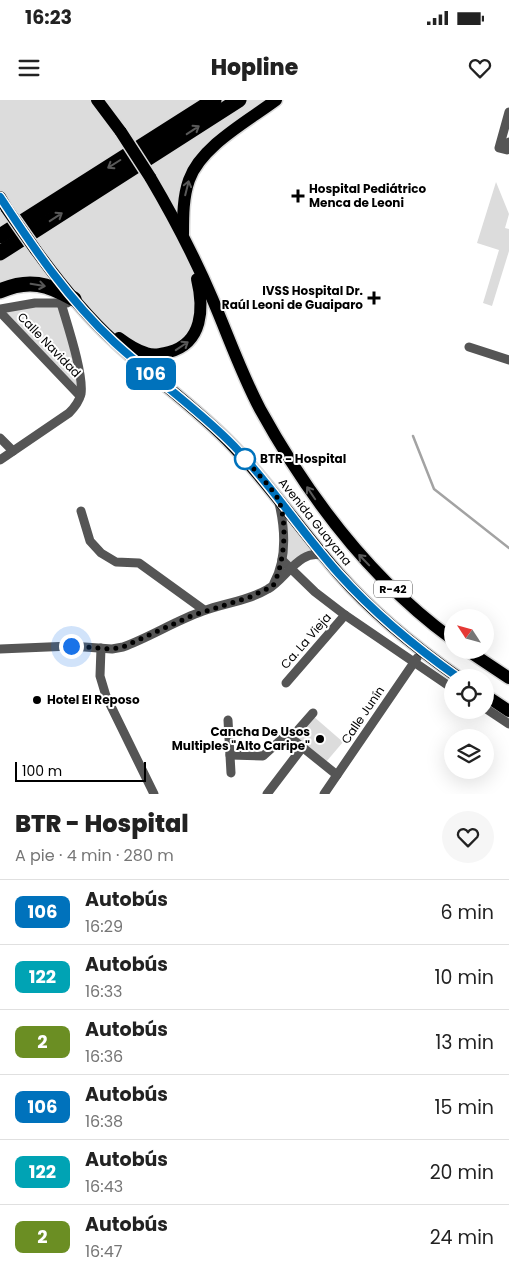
<!DOCTYPE html>
<html lang="es">
<head>
<meta charset="utf-8">
<style>
	:root { --surface:#fff; --page:#f6f6f6; --text:#222; --muted:#767676; --line:#e0e0e0 }
	body { margin:0; font-family:Poppins,sans-serif; background:var(--page); color:var(--text); height:100vh; display:flex; flex-direction:column; font-size:19px; white-space:nowrap }
	* { box-sizing:border-box; margin:0 }
	p { font-size:16px; color:var(--muted) }
	.icon { flex:none; width:28px; height:28px; fill:none; stroke:currentColor; stroke-width:2; stroke-linecap:round; stroke-linejoin:round }
	.map { position:relative; height:694px; overflow:hidden }
	.side { display:flex; flex-direction:column; background:var(--surface); flex:1 }
	.side>* { flex:none }
	.badge { padding:0 10px; border-radius:8px; font-size:18px; line-height:32px }
	.needle { width:32px; rotate:306deg }
	.buttons { position:absolute; left:444px; top:509px; display:grid; gap:10px }
	.buttons a { display:grid; place-items:center; width:50px; height:50px; border-radius:50%; background:var(--surface); box-shadow:0 5px 20px #0002; font-size:25px }
	.scale { position:absolute; left:15px; bottom:12px; width:131px; box-sizing:border-box; padding-left:5px; border:2px solid #000; border-top:0; font-size:14px; line-height:18px; white-space:nowrap; color:#000; -webkit-text-stroke:4px #fff; paint-order:stroke }
	.you { position:absolute; width:25px; height:25px; margin:-12px; border:4px solid #fff; border-radius:50%; background:#1a73e8; box-shadow:0 0 0 8px #1a73e833 }
	.map>.badge { position:absolute; translate:-50% -50%; box-shadow:0 0 0 2px #fff }
	.round { display:grid; place-items:center; flex:none; width:52px; height:52px; border-radius:26px; background:var(--page) }
	.head { display:flex; align-items:center; justify-content:space-between; height:85px; padding:0 15px }
	h1 { font-size:24px; font-weight:800; line-height:38px }
	ul { padding:0; list-style:none }
	li { display:flex; align-items:center; gap:15px; height:65px; padding:0 15px; border-top:1px solid var(--line) }
	li div { flex:1 }
	li b { display:block; font-size:19px }
	li em { font-style:normal }
	li .badge { min-width:55px; font-weight:700; text-align:center }
	.status { display:flex; justify-content:space-between; align-items:center; height:35px; padding:0 25px; background:var(--surface); direction:ltr }
	.status svg { height:14px; fill:currentColor }
	header { display:flex; justify-content:space-between; align-items:center; height:65px; padding:0 15px; background:var(--surface); font-size:22px; font-weight:800 }
	.map>svg:first-child { display:block }
	.green { fill:#dcdcdc }
	.lines { fill:none; stroke-linecap:round; stroke-linejoin:round }
	.stream { stroke:#a3a3a3; stroke-width:2.5 }
	.primary-casing { stroke:#dbdbdb; stroke-width:15 }
	.highway-casing { stroke:#dbdbdb; stroke-width:18 }
	.street { stroke:#555; stroke-width:9 }
	.primary { stroke:#000; stroke-width:12 }
	.highway { stroke:#000; stroke-width:15 }
	.primary-bridge-casing { stroke:#dbdbdb; stroke-width:15; stroke-linecap:butt }
	.primary-bridge { stroke:#000; stroke-width:12 }
	.oneway { stroke:#595959 }
	.line-casing { stroke:#fff; stroke-width:11 }
	.line { stroke:#0072bc; stroke-width:8 }
	.walk { stroke:#000; stroke-width:5; stroke-dasharray:0 9 }
	.poi-dot { fill:#000; stroke:#fff; stroke-width:2 }
	.stop-dot { fill:#fff; stroke:#0072bc; stroke-width:2.5 }
	.labels { text-anchor:middle; stroke-width:4; stroke-linejoin:round; paint-order:stroke }
	.shield { fill:#fff; stroke:#4c4c4c; stroke-width:1 }
	.shield-label { font-size:11px; font-weight:bold; fill:#000 }
	.poi-label { font-size:12px; font-weight:bold; fill:#000; stroke:#fff; text-anchor:start }
	.street-label { font-size:12px; fill:#000; stroke:#fff }
	.stop-label { font-size:12px; font-weight:bold; fill:#000; stroke:#fff; text-anchor:start }
</style>
</head>
<body>
<div class="status"><b>16:23</b><svg viewBox="0 0 49 12"><path d="M0 12V9h3v3zM5 12V6h3v6zM10 12V3h3v9zM15 12V0h3v12zM26 1h20v11H26zM47 4h2v5h-2z"/></svg></div>
<header><svg class="icon" aria-label="menu" viewBox="0 0 24 24"><path d="M4 6h16M4 12h16M4 18h16"/></svg>Hopline<svg class="icon" aria-label="heart" viewBox="0 0 24 24"><path d="M12 20l-8-8c-3-5 5-10 8-4 3-6 11-1 8 4z"/></svg></header>
<div class="map">
<svg width="509" height="694" viewBox="0 0 509 694">
	<rect width="100%" height="100%" fill="#fff"/>
	<!-- green -->
	<g class="green">
		<path d="M 0,0 L 214,0 L 0,136 Z"/>
		<path d="M 239,0 L 276,0 L 199,62 L 183,110 L 197,180 L 198,227 L 163,254 L 127,243 L 62,192 L 0,191 L 0,153 Z"/>
		<path d="M 496,82 L 509,114 L 505,128 L 509,129 L 509,151 L 492,206 L 483,203 L 499,150 L 477,143 Z"/>
		<path d="M 61,203 L 81,293 L 0,209 Z"/>
		<path d="M 279,400 L 320,455 L 278,473 L 280,462 Z"/>
		<path d="M 313,616 L 343,642 L 326,662 L 296,637 Z"/>
	</g>
	<g class="lines">
		<!-- stream -->
		<path class="stream" d="M 413,336 L 434,389 L 509,448"/>
		<defs>
			<g id="primary">
				<path d="M 97,0 L 121,32"/>
				<path d="M 150,77 C 173,116 194,156 212,198 C 228,235 241,273 260,309 C 309,398 370,479 452,539"/>
				<path d="M 0,97 L 7,109"/>
				<path d="M 183,134 C 183,116 183,97 189,80 C 201,46 248,21 276,0"/>
				<path d="M 35,149 C 59,182 84,214 114,241 C 152,277 196,307 233,346 C 271,386 302,432 339,474 C 374,514 415,547 459,578"/>
				<path d="M 119,238 C 127,244 136,250 146,253 C 154,256 161,254 169,252 C 203,243 204,208 197,179"/>
				<path d="M 467,550 L 509,578"/>
				<path d="M 485,595 L 509,611"/>
			</g>
			<g id="highway">
				<path d="M 0,136 L 214,0"/>
				<path d="M 0,153 L 239,0"/>
				<path d="M 0,191 C 29,178 48,184 74,199"/>
			</g>
		</defs>
		<!-- primary casing -->
		<use href="#primary" class="primary-casing"/>
		<!-- highway casing -->
		<use href="#highway" class="highway-casing"/>
		<!-- street -->
		<g class="street">
			<path d="M 509,12 L 499,48 L 507,50 L 509,42"/>
			<path d="M 0,209 L 35,203 L 67,203"/>
			<path d="M 0,212 L 80,296"/>
			<path d="M 469,247 L 509,260"/>
			<path d="M 0,338 L 13,351"/>
			<path d="M 0,360 L 69,313 C 75,307 79,302 81,294 C 84,274 67,224 61,203"/>
			<path d="M 81,411 L 90,441 L 101,453 L 116,462 L 139,463 L 204,510"/>
			<path d="M 282,460 L 315,492 L 345,515 L 452,588"/>
			<path d="M 274,483 C 287,459 285,429 279,403"/>
			<path d="M 101,548 L 100,576 L 106,596 L 154,694"/>
			<path d="M 0,549 L 71,546 L 112,549 L 123,547 C 150,537 175,521 203,511 C 224,503 248,501 268,489 C 286,479 300,447 324,456"/>
			<path d="M 286,583 L 345,515"/>
			<path d="M 485,608 L 509,624"/>
			<path d="M 228,620 L 231,673"/>
			<path d="M 291,638 L 337,675"/>
			<path d="M 291,638 L 313,613"/>
			<path d="M 230,655 L 263,656 L 284,637 L 291,638"/>
			<path d="M 267,694 L 302,648"/>
			<path d="M 324,694 L 417,558"/>
		</g>
		<!-- primary -->
		<use href="#primary" class="primary"/>
		<!-- highway -->
		<use href="#highway" class="highway"/>
		<defs>
			<g id="primary-bridge">
				<path d="M 121,32 L 150,77"/>
				<path d="M 7,109 L 35,149"/>
			</g>
		</defs>
		<!-- primary-bridge casing -->
		<use href="#primary-bridge" class="primary-bridge-casing"/>
		<!-- primary-bridge -->
		<use href="#primary-bridge" class="primary-bridge"/>
	</g>
	<!-- one-way arrows -->
	<defs><path id="oneway-shaft" d="M-6 0H5M1.5-3L5.5 0L1.5 3" fill="none" stroke-width="1.6" stroke-linecap="round" stroke-linejoin="round" transform="scale(1.25)"/></defs>
	<g class="oneway">
		<use href="#oneway-shaft" transform="translate(193 30) rotate(-33)"/>
		<use href="#oneway-shaft" transform="translate(114 64) rotate(148)"/>
		<use href="#oneway-shaft" transform="translate(187 88) rotate(-76)"/>
		<use href="#oneway-shaft" transform="translate(56 117) rotate(-33)"/>
		<use href="#oneway-shaft" transform="translate(38 185) rotate(9)"/>
		<use href="#oneway-shaft" transform="translate(182 246) rotate(-34)"/>
		<use href="#oneway-shaft" transform="translate(311 393) rotate(-124)"/>
		<use href="#oneway-shaft" transform="translate(364 460) rotate(-134)"/>
	</g>
	<g class="lines">
		<defs>
			<path id="line" d="M 0,97 C 34,149 69,200 114,242 C 153,278 197,308 234,346 C 272,386 302,433 339,474 C 375,514 415,547 459,578"/>
		</defs>
		<!-- line casing -->
		<use href="#line" class="line-casing"/>
		<!-- line -->
		<use href="#line" class="line"/>
		<!-- walk -->
		<path class="walk" d="M 71,546 L 112,549 L 123,547 L 191,516 L 250,497 L 273,486 C 284,464 288,425 279,401 C 275,391 250,365 242,356 L 245,359"/>
	</g>
	<!-- markers -->
	<g class="poi-dot">
		<path d="M295.5 88.5h5v5h5v5h-5v5h-5v-5h-5v-5h5z"/>
		<path d="M371.5 190.5h5v5h5v5h-5v5h-5v-5h-5v-5h5z"/>
		<circle cx="37" cy="600" r="5"/>
		<circle cx="320" cy="639" r="5"/>
	</g>
	<circle class="stop-dot" cx="245" cy="359" r="10"/>
	<g class="labels">
		<!-- shield labels -->
		<rect class="shield" x="374" y="480.5" width="38" height="17" rx="4"/>
		<g class="shield-label">
			<text x="393" y="493">R-42</text>
		</g>
		<!-- poi labels -->
		<g class="poi-label">
			<text x="309" y="93">Hospital Pediátrico<tspan x="309" dy="14">Menca de Leoni</tspan></text>
			<text x="363" y="195" text-anchor="end">IVSS Hospital Dr.<tspan x="363" dy="14">Raúl Leoni de Guaiparo</tspan></text>
			<text x="47" y="604">Hotel El Reposo</text>
			<text x="310" y="636" text-anchor="end">Cancha De Usos<tspan x="310" dy="14">Multiples "Alto Caripe"</tspan></text>
		</g>
		<!-- street labels -->
		<g class="street-label">
			<text transform="translate(49 245) rotate(46)" y="4">Calle Navidad</text>
			<text transform="translate(315 422) rotate(51)" y="4">Avenida Guayana</text>
			<text transform="translate(306 541) rotate(-49)" y="4">Ca. La Vieja</text>
			<text transform="translate(363 615) rotate(-56)" y="4">Calle Junín</text>
		</g>
		<!-- stop labels -->
		<g class="stop-label">
			<text x="260" y="363">BTR - Hospital</text>
		</g>
	</g>
</svg>
<div class="buttons">
<a><svg class="needle" viewBox="-14 -14 28 28"><path d="M0-13l5 13h-10z" fill="#e53935"/><path d="M0 13l5-13h-10z" fill="#767676"/></svg></a>
<a><svg class="icon" aria-label="locate" viewBox="0 0 24 24"><circle cx="12" cy="12" r="6"/><path d="M12 2v4M12 18v4M2 12h4M18 12h4"/></svg></a>
<a><svg class="icon" aria-label="layers" viewBox="0 0 24 24"><path d="M12 4l9 5-9 5-9-5zM3 14l9 5 9-5"/></svg></a>
</div>
<div class="scale">100 m</div>
<div class="you" style="left:71px;top:546px"></div>
<b class="badge" style="left:151px;top:274px;background:#0072bc;color:#fff">106</b>
</div>
<section class="side">
<div class="head"><div><h1>BTR - Hospital</h1><p>A pie · 4 min · 280 m</p></div><a class="round"><svg class="icon" aria-label="heart" viewBox="0 0 24 24"><path d="M12 20l-8-8c-3-5 5-10 8-4 3-6 11-1 8 4z"/></svg></a></div>
<ul>
<li><span class="badge" style="background:#0072bc;color:#fff">106</span><div><b>Autobús</b><p>16:29</p></div><em>6 min</em></li>
<li><span class="badge" style="background:#00a3b4;color:#fff">122</span><div><b>Autobús</b><p>16:33</p></div><em>10 min</em></li>
<li><span class="badge" style="background:#6b8e23;color:#fff">2</span><div><b>Autobús</b><p>16:36</p></div><em>13 min</em></li>
<li><span class="badge" style="background:#0072bc;color:#fff">106</span><div><b>Autobús</b><p>16:38</p></div><em>15 min</em></li>
<li><span class="badge" style="background:#00a3b4;color:#fff">122</span><div><b>Autobús</b><p>16:43</p></div><em>20 min</em></li>
<li><span class="badge" style="background:#6b8e23;color:#fff">2</span><div><b>Autobús</b><p>16:47</p></div><em>24 min</em></li>
</ul>
</section>
</body>
</html>
